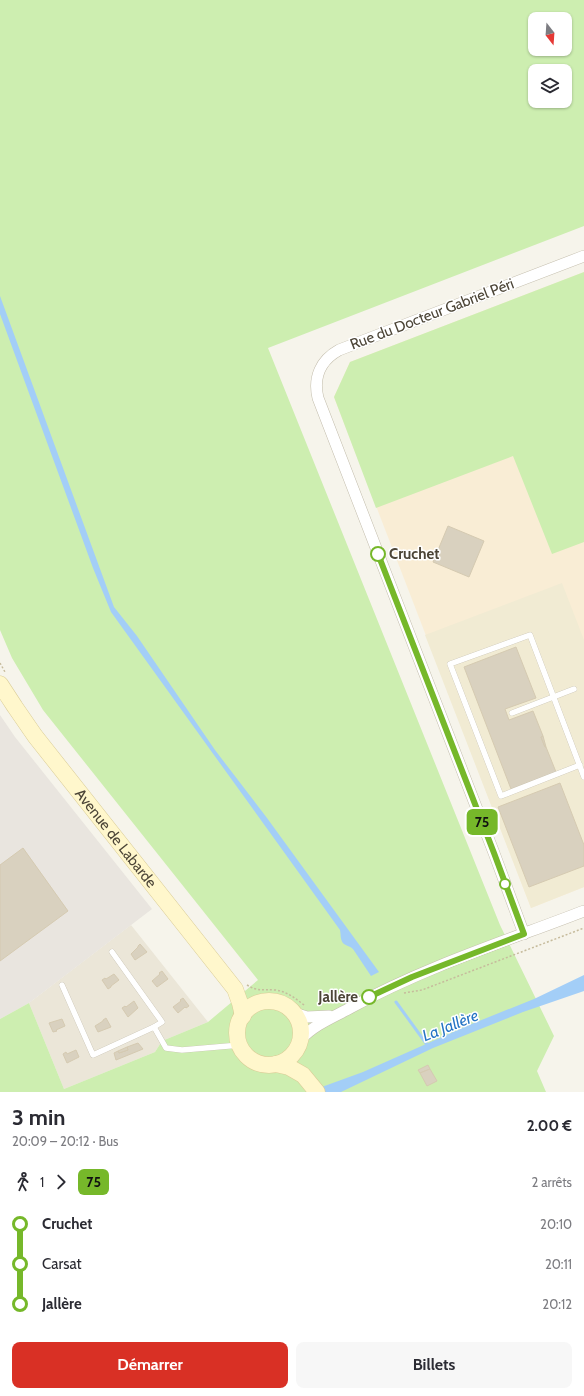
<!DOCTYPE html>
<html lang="fr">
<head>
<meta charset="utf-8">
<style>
	:root { --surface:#fff; --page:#f7f7f7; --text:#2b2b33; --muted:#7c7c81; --accent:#d93025 }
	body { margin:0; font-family:Cabin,sans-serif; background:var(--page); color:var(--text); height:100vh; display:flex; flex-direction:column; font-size:15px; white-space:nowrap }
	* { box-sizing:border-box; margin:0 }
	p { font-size:13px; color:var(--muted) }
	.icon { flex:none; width:22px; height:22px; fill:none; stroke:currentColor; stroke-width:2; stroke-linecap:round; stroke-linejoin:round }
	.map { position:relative; height:1092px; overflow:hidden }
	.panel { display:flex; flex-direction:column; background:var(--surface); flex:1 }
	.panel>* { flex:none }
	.badge { padding:0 8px; border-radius:6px; font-size:14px; line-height:26px }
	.needle { width:26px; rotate:163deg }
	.controls { position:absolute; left:528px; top:12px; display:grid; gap:8px }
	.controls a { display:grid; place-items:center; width:44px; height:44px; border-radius:8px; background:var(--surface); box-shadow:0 1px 3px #0004; font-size:20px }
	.map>.badge { position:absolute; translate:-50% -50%; box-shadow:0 0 0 2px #fff }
	.legs { display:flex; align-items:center; gap:6px; height:44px; padding:0 12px; font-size:13px }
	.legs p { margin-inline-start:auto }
	.overview { display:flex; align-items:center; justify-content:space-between; height:68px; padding:0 12px }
	h1 { font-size:22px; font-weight:700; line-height:30px }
	.cta { display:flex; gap:8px; margin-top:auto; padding:8px 12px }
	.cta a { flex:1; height:46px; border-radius:8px; background:var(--accent); color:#fff; font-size:16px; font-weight:700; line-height:46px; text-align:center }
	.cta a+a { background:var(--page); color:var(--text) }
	ul { padding:0 12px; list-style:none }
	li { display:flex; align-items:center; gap:14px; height:40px; font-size:15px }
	li i { display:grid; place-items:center; width:6px; height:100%; margin:0 5px; background:currentColor }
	li i::after { content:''; width:10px; height:10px; margin:-5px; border:3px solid; border-radius:50%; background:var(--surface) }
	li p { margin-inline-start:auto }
	li:first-child i { background:linear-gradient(#0000 50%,currentColor 0) }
	li:last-child i { background:linear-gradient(currentColor 50%,#0000 0) }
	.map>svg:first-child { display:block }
	.residential { fill:#ebe6d8 }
	.commercial { fill:#f9edd5 }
	.industrial { fill:#e9e5df }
	.education { fill:#f1ebd3 }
	.green { fill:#cdeeb0; fill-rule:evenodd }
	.water { fill:#a3cef7 }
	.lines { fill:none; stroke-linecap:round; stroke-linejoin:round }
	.stream { stroke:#a3cef7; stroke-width:3 }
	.building { fill:#d9d1bf; stroke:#d5cab1 }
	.lane-casing { stroke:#c3bdac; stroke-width:6 }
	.street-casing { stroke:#c3bdac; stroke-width:12 }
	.secondary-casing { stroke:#dacd97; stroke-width:17 }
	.path { stroke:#c6bb9c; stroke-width:1.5; stroke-dasharray:2 2; stroke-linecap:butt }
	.lane { stroke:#fff; stroke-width:5.5 }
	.street { stroke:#fff; stroke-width:11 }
	.secondary { stroke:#fff7cc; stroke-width:16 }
	.line-1-casing { stroke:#fff; stroke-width:9 }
	.line-1 { stroke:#76b82a; stroke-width:6 }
	.stop-1-dot { fill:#fff; stroke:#76b82a; stroke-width:2 }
	.labels { text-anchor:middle; stroke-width:3; stroke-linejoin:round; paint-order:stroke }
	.street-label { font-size:15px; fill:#4c4537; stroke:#fff }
	.stop-label { font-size:15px; font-weight:bold; fill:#4c4537; stroke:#fff; text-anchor:start }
	.water-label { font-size:16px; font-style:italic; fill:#2474c4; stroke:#fff }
</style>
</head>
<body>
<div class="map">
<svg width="584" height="1092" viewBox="0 0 584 1092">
	<rect width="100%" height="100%" fill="#f6f4eb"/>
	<!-- residential -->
	<path class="residential" d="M 131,925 L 208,1022 L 162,1041 L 155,1052 L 64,1089 L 29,1003 Z"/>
	<!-- commercial -->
	<path class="commercial" d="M 584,272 L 584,887 L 531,908 L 334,397 L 350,362 Z"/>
	<!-- industrial -->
	<path class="industrial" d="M 0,715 L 15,737 L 152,909 L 29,1003 L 0,1019 Z"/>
	<!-- education -->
	<path class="education" d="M 562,583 L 584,640 L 584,887 L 531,908 L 425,635 Z"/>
	<!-- green -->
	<g class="green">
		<path d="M 0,0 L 584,0 L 584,226 L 268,348 L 500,925 L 554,1036 L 537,1071 L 546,1092 L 0,1092 L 0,1019 L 29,1003 L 64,1089 L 155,1052 L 162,1041 L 208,1022 L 258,980 L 43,710 L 12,658 L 0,630 ZM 535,19 L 565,19 L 565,49 L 535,49 ZM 535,71 L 565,71 L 565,101 L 535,101 Z"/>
		<path d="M 584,272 L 584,542 L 552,554 L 513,456 L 376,508 L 334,397 L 350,362 Z"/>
	</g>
	<!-- water -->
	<g class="water">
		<path d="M 0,296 L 114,607 L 137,636 L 215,750 L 267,818 L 379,972 L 371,976 L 353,949 C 350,946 347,946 344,944 C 340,941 341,934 340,930 L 111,612 L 93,568 L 0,314 Z"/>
		<path d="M 584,975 L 584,991 L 523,1012 L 433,1048 L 341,1092 L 308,1092 L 363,1072 L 469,1025 L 534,999 Z"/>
	</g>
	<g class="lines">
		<!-- stream -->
		<path class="stream" d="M 396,1002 L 428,1046"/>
	</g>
	<!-- building -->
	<g class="building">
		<path d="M 448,526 L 484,541 L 469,577 L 433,562 Z"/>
		<path d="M 516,647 L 536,698 L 505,709 L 509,720 L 533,711 L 543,736 L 541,737 L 545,747 L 546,747 L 556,772 L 511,789 L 464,667 Z"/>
		<path d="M 543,736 L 546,747 L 545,747 L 541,737 Z"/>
		<path d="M 560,783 L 584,845 L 584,866 L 529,887 L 498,807 Z"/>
		<path d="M 23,848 L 68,911 L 0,961 L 0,865 Z"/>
		<path d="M 140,944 L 147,952 L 135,960 L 131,954 L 138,947 L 138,946 Z"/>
		<path d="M 162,971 L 168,979 L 157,987 L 152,981 L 160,974 L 159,973 Z"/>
		<path d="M 114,974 L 119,980 L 111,986 L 111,987 L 108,989 L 102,980 L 105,978 L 106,979 Z"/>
		<path d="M 183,998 L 189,1006 L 186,1008 L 185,1007 L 178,1013 L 173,1007 L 181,1001 L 180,1000 Z"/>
		<path d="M 134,1001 L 138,1008 L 128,1017 L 122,1008 L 125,1006 L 126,1007 Z"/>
		<path d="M 106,1018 L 111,1027 L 98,1032 L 95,1026 L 103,1021 L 103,1020 Z"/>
		<path d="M 62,1019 L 65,1026 L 56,1030 L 57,1031 L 53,1032 L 49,1023 Z"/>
		<path d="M 138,1043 L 143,1049 L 116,1060 L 114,1053 L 118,1051 L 119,1053 L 128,1050 L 127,1047 Z"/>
		<path d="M 127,1047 L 128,1050 L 119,1053 L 118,1051 Z"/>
		<path d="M 76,1050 L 79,1057 L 67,1063 L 63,1054 L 66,1052 L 67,1054 Z"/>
		<path d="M 428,1065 L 430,1069 L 420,1073 L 418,1070 Z"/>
		<path d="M 430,1069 L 437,1081 L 427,1086 L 420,1073 Z"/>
	</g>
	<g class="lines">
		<defs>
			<g id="lane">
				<path d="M 512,713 L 574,689"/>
				<path d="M 580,765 L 501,796 L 450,664 L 530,635 L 584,777"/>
				<path d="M 112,952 L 162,1022 L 154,1027"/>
				<path d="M 62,985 L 93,1055 L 154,1027 L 166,1048 L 182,1050 L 240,1045"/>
			</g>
			<g id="street">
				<path d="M 524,934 L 494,853 L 318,398 C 313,377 321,360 339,350 L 584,256"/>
				<path d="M 294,1013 L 307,1017 L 329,1016"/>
				<path d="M 301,1039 C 315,1024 334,1017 352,1007 C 425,967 506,941 584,911"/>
			</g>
			<g id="secondary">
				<path id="s1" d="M 0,684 L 15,707 L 35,736 L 235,989 L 240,1003 L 243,1016"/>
				<circle cx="269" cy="1033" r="32"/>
				<path d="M 276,1064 L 289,1067 L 303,1075 L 317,1092"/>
			</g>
		</defs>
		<!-- lane casing -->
		<use href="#lane" class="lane-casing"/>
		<!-- street casing -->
		<use href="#street" class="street-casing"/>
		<!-- secondary casing -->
		<use href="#secondary" class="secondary-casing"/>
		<!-- path -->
		<g class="path">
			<path d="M 0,663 L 5,672"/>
			<path d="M 247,985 C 258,992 263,989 275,990 C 286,991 295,998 304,1005"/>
			<path d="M 404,993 L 422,990 L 584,928"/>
		</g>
		<!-- lane -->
		<use href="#lane" class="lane"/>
		<!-- street -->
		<use href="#street" class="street"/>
		<!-- secondary -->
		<use href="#secondary" class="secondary"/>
	</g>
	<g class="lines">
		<defs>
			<path id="line-1" d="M 369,997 L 412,977 L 524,934 L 494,853 L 378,554"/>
		</defs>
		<!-- line-1 casing -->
		<use href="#line-1" class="line-1-casing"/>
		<!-- line-1 -->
		<use href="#line-1" class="line-1"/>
	</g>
	<!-- markers -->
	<g class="stop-1-dot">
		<circle cx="378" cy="554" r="7"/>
		<circle cx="505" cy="884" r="5"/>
		<circle cx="369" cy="997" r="7"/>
	</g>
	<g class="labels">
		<!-- street labels -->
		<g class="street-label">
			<text transform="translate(432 314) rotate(-21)" y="5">Rue du Docteur Gabriel Péri</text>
			<text dy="5" stroke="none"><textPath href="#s1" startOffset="193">Avenue de Labarde</textPath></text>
		</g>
		<!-- stop labels -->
		<g class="stop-label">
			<text x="389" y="559">Cruchet</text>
			<text x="358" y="1002" text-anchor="end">Jallère</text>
		</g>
		<!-- water labels -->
		<g class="water-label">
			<text transform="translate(450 1025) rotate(-22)" y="6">La Jallère</text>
		</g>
	</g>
</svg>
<div class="controls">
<a><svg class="needle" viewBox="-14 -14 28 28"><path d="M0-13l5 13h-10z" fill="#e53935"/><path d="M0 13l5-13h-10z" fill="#7c7c81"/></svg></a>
<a><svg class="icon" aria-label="layers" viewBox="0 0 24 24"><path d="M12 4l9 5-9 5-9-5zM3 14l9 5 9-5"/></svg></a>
</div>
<b class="badge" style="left:482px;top:822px;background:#76b82a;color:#111">75</b>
</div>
<section class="panel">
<div class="overview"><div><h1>3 min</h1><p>20:09 – 20:12 · Bus</p></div><b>2.00 €</b></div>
<div class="legs"><svg class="icon" aria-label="walk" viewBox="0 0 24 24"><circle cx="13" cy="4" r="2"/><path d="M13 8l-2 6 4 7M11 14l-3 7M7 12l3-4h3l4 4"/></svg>1<svg class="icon" aria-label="forward" viewBox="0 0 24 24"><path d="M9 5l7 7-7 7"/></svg><b class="badge" style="background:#76b82a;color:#111">75</b><p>2 arrêts</p></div>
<ul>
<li><i style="color:#76b82a"></i><b>Cruchet</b><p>20:10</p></li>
<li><i style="color:#76b82a"></i><span>Carsat</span><p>20:11</p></li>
<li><i style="color:#76b82a"></i><b>Jallère</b><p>20:12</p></li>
</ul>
<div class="cta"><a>Démarrer</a><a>Billets</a></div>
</section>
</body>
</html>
